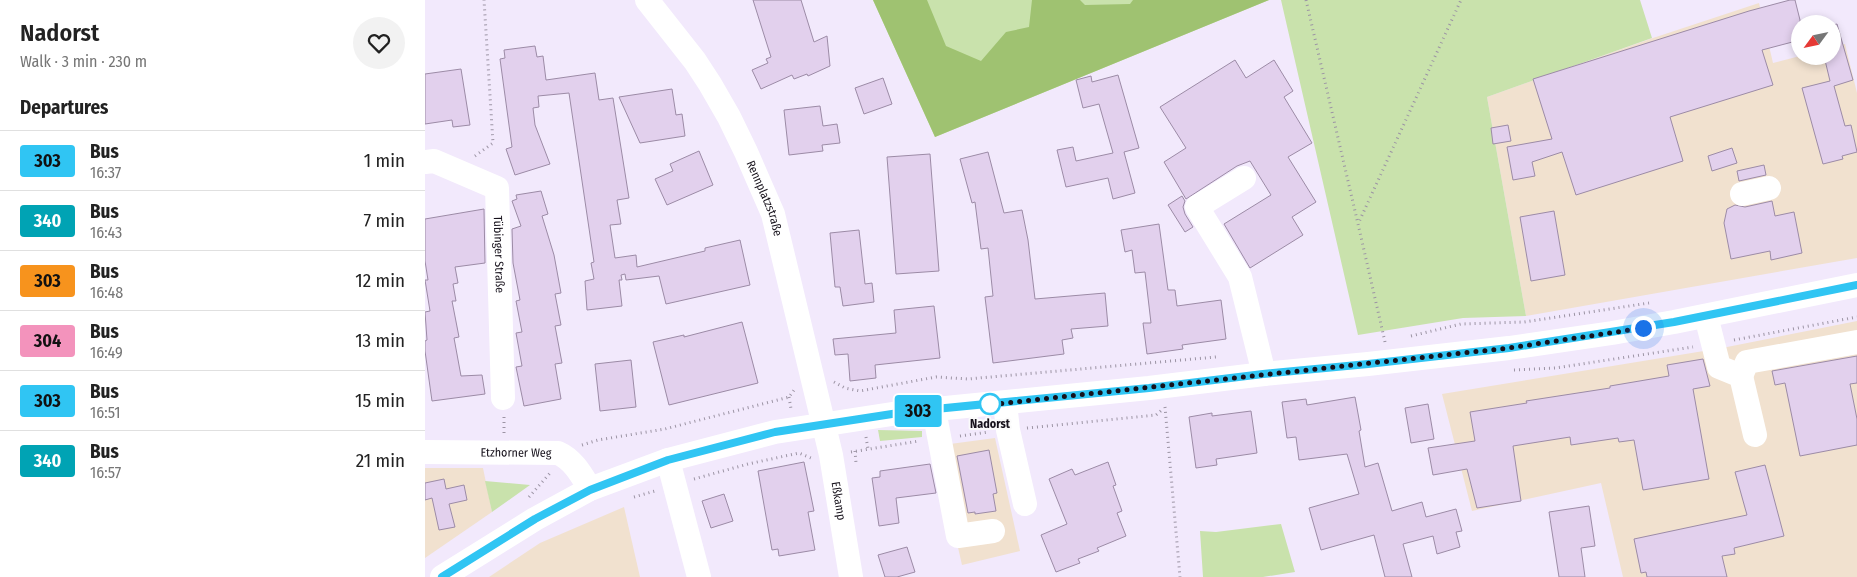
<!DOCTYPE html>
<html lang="en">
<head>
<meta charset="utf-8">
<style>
	:root { --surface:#fff; --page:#f2f2f2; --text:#222; --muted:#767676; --line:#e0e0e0 }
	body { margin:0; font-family:"Fira Sans Condensed",sans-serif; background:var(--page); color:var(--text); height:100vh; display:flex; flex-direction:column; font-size:19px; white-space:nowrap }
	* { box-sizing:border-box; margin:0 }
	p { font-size:16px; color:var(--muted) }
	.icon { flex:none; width:28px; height:28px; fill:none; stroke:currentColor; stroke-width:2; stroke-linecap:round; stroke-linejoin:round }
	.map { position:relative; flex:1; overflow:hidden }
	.panel { display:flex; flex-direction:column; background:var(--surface); width:425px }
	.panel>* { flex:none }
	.badge { padding:0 10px; border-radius:4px; font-size:18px; line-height:32px }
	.needle { width:32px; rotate:237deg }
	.buttons { position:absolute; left:1366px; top:15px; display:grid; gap:10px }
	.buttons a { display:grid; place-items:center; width:50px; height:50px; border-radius:50%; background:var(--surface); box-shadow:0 2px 8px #0003; font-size:25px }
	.you { position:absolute; width:25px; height:25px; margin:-12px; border:4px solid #fff; border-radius:50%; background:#1a73e8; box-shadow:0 0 0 8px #1a73e833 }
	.map>.badge { position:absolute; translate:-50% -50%; box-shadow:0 0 0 2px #fff }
	h2 { padding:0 20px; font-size:19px; line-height:45px }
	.round { display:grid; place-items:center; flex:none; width:52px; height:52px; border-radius:26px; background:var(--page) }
	.summary { display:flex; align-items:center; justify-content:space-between; height:85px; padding:0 20px }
	h1 { font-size:24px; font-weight:600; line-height:38px }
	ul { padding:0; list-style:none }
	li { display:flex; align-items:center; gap:15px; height:60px; padding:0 20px; border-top:1px solid var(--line) }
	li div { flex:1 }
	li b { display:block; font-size:19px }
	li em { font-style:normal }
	li .badge { min-width:55px; font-weight:700; text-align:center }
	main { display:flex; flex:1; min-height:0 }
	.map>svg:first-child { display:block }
	.commercial { fill:#f1e1cf }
	.green { fill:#c9e2ac }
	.forest { fill:#9fc271 }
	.building { fill:#e2d0ed; stroke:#9c8ba6 }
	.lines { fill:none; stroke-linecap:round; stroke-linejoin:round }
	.path { stroke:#9c94a4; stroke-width:3; stroke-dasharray:1 4; stroke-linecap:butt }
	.minor { stroke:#fff; stroke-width:24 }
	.line-casing { stroke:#fff; stroke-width:11 }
	.line { stroke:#30c5f3; stroke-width:8 }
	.walk { stroke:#16111b; stroke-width:5; stroke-dasharray:0 9 }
	.stop-dot { fill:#fff; stroke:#30c5f3; stroke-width:2.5 }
	.labels { text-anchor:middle; stroke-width:4; stroke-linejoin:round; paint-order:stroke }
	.street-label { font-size:12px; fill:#16111b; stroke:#fbfbfb }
	.stop-label { font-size:12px; font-weight:bold; fill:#16111b; stroke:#fbfbfb }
</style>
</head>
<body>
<main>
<section class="panel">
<div class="summary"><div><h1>Nadorst</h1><p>Walk · 3 min · 230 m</p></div><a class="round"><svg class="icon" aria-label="heart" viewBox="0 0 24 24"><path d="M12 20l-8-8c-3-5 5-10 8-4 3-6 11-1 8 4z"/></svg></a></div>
<h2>Departures</h2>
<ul>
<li><span class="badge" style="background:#30c5f3;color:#111">303</span><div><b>Bus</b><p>16:37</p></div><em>1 min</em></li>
<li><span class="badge" style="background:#00a3b4;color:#fff">340</span><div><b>Bus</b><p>16:43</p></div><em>7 min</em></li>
<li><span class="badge" style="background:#f7931d;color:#111">303</span><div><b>Bus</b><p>16:48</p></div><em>12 min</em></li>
<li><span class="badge" style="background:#f393bc;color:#111">304</span><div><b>Bus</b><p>16:49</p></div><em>13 min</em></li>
<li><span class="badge" style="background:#30c5f3;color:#111">303</span><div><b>Bus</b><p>16:51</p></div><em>15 min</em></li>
<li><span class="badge" style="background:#00a3b4;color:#fff">340</span><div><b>Bus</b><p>16:57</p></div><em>21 min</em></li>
</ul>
</section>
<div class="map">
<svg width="1432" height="577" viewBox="0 0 1432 577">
	<rect width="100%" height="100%" fill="#f2e9fc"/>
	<!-- commercial -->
	<g class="commercial">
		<path d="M 1334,3 L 1348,63 L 1375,56 L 1408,56 L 1408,47 L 1420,44 L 1432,93 L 1432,258 L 1101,316 L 1062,97 L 1225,39 Z"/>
		<path d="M 1432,321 L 1432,577 L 1198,577 L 1176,483 L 1047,511 L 1017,394 L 1297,348 Z"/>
		<path d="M 570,438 L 595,551 L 537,565 L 510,446 Z"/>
		<path d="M 0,468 L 58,468 L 67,512 L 0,558 Z"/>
		<path d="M 199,507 L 215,577 L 64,577 L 115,543 Z"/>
	</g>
	<!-- green -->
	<g class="green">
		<path d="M 448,0 L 844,0 L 510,137 Z"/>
		<path d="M 856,0 L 1215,0 L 1227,38 L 1062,97 L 1101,316 L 1038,318 L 933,335 Z"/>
		<path d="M 453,430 L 497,431 L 497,437 L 455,441 Z"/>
		<path d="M 60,481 L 105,485 L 67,512 Z"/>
		<path d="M 856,524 L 870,572 L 838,577 L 778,577 L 775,531 L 791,532 Z"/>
	</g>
	<!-- forest -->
	<path class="forest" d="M 448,0 L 502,0 L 521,46 L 556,61 L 581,32 L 604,27 L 607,0 L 655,0 L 660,5 L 705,4 L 708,0 L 844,0 L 510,137 Z"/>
	<!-- building -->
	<g class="building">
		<path d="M 328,0 L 376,0 L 389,42 L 402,36 L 405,66 L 383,76 L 382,74 L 369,79 L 367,75 L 336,89 L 327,70 L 343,63 L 341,59 L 346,57 Z"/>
		<path d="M 1365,0 L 1370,0 L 1375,20 L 1375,40 L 1337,50 L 1348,85 L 1245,117 L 1258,161 L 1151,195 L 1137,152 L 1107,162 L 1110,176 L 1088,180 L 1082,147 L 1127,139 L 1108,79 L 1324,11 Z"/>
		<path d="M 1412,24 L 1428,80 L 1409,86 L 1420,126 L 1426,125 L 1432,152 L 1417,156 L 1418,159 L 1398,164 L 1377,88 L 1405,81 L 1399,56 L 1408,56 L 1408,25 Z"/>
		<path d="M 110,46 L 112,57 L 118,56 L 121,80 L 170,73 L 174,100 L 188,98 L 204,198 L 192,200 L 196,224 L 185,225 L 190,258 L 211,255 L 212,267 L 280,251 L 280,248 L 315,240 L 325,285 L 241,304 L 234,276 L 201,280 L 200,274 L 196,275 L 197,280 L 194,280 L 197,306 L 162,310 L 160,281 L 169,279 L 166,263 L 169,262 L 144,93 L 113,96 L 114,107 L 108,108 L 110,125 L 125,164 L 90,175 L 81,149 L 87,147 L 75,59 L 80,58 L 79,50 Z"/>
		<path d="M 810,60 L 821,78 L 849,60 L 868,91 L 859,97 L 887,143 L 863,157 L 891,202 L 867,217 L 878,235 L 825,268 L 799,224 L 846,195 L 825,161 L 812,166 L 761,199 L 739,162 L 761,148 L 735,107 Z"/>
		<path d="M 36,69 L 45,125 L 28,127 L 27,120 L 0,124 L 0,74 Z"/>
		<path d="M 693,75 L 714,148 L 699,152 L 710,193 L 688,199 L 683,178 L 641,187 L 632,150 L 648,147 L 651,161 L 688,153 L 674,104 L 658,108 L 651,80 L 666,76 L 667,82 Z"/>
		<path d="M 458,78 L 467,104 L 439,114 L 430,88 Z"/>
		<path d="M 247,89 L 251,115 L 257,114 L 260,136 L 215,143 L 194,97 Z"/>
		<path d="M 395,106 L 398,126 L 412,124 L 415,143 L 397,145 L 398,151 L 364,155 L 359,110 Z"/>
		<path d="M 1083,125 L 1086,141 L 1068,144 L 1066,128 Z"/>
		<path d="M 1307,148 L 1312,163 L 1287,171 L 1283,156 Z"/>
		<path d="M 274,151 L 288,185 L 242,205 L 230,179 L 248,171 L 245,164 Z"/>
		<path d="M 563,152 L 579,213 L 597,210 L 603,240 L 610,299 L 680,293 L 683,326 L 646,329 L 648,338 L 637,340 L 639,354 L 568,363 L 560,297 L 568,296 L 563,248 L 556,249 L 550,202 L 547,203 L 535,159 Z"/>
		<path d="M 505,154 L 514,271 L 471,274 L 462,157 Z"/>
		<path d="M 1339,165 L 1341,175 L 1314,181 L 1312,171 Z"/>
		<path d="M 116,191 L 123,214 L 117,216 L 129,255 L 136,293 L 130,294 L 136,325 L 130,326 L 137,363 L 130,364 L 136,399 L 99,406 L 91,367 L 97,366 L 91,333 L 97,332 L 91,301 L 95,300 L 88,263 L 87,229 L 96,226 L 87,201 L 92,199 L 91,195 Z"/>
		<path d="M 757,196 L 760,201 L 758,207 L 760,214 L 768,227 L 760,232 L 743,205 Z"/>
		<path d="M 1347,201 L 1350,216 L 1369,212 L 1377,253 L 1346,260 L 1345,251 L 1306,259 L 1299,223 L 1302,209 L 1310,205 L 1320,207 Z"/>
		<path d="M 59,209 L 60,263 L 30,267 L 33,283 L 28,284 L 31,301 L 27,301 L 34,337 L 29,338 L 36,376 L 57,375 L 60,394 L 7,401 L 0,351 L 0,341 L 2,340 L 0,312 L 5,311 L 0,280 L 3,280 L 0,261 L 0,219 Z"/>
		<path d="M 1129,211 L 1140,275 L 1106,281 L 1095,217 Z"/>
		<path d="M 734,224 L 743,290 L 750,290 L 752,306 L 796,300 L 801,339 L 757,345 L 758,349 L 722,354 L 718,323 L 726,323 L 720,272 L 710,273 L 707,250 L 700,252 L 696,230 Z"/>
		<path d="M 434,230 L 440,284 L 447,283 L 449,302 L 418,306 L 415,287 L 410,287 L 405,233 Z"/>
		<path d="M 509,306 L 515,358 L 450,365 L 451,378 L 425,381 L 423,354 L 410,355 L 408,339 L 471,333 L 469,310 Z"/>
		<path d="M 317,322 L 333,383 L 244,405 L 228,342 L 259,335 L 259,337 Z"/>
		<path d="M 1432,356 L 1432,383 L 1425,384 L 1432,419 L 1432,445 L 1375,456 L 1360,383 L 1350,385 L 1347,371 Z"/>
		<path d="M 1278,359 L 1285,386 L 1268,389 L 1284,479 L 1218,490 L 1209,440 L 1194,442 L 1193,438 L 1146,445 L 1145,437 L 1088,446 L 1096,501 L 1052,508 L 1042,469 L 1008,475 L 1003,448 L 1050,441 L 1045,412 L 1102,403 L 1101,401 L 1185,388 L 1185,386 L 1244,376 L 1242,365 Z"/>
		<path d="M 206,360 L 211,407 L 175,411 L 170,364 Z"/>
		<path d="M 930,397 L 936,430 L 934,431 L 940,467 L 953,463 L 967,511 L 997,502 L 1001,517 L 1031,509 L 1037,531 L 1031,532 L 1035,547 L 1012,554 L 1008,536 L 978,544 L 987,577 L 960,577 L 949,535 L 896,550 L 884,508 L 934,494 L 922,454 L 874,460 L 871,437 L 862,438 L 857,402 L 881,399 L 882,405 Z"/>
		<path d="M 1003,404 L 1009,439 L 986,443 L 980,408 Z"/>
		<path d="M 826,411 L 832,453 L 791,459 L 792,465 L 771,468 L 764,417 L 787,413 L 787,416 Z"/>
		<path d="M 564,450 L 572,493 L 568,494 L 571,511 L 550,514 L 550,512 L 543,513 L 532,456 Z"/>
		<path d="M 379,462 L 389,511 L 383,512 L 390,550 L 354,556 L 353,549 L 347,550 L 333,471 Z"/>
		<path d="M 683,462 L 691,485 L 688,486 L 697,511 L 692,513 L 701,536 L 672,548 L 674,551 L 653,559 L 655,563 L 631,572 L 616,535 L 642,524 L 624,479 L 647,469 L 650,475 Z"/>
		<path d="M 505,464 L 511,493 L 471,498 L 474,523 L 454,526 L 447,478 L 455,477 L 455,471 Z"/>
		<path d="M 1340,465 L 1359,536 L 1309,548 L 1310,554 L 1297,556 L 1302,577 L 1222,577 L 1221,572 L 1216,573 L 1209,539 L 1322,515 L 1310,472 Z"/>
		<path d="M 19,479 L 21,489 L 39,485 L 42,500 L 24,504 L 30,527 L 14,530 L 7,498 L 0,500 L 0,483 Z"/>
		<path d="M 299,494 L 308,521 L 286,528 L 277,501 Z"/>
		<path d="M 1164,506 L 1170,546 L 1156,548 L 1160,577 L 1134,577 L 1124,512 Z"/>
		<path d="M 482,547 L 490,572 L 472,577 L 460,577 L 453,555 Z"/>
	</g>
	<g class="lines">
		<!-- path -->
		<g class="path">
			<path d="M 881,0 L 933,224"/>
			<path d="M 50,156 L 68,143 L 59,0"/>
			<path d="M 986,336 L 1036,324 L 1099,322 L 1224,303"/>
			<path d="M 1309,340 L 1432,317"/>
			<path d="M 960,342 L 933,224 L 1036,0"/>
			<path d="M 1089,370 L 1130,368 L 1268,347"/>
			<path d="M 409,382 L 420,388 L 435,391 L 511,377 L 543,379 L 791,357"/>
			<path d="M 364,397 L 366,409"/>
			<path d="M 740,407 L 755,577"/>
			<path d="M 79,417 L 79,433"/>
			<path d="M 602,428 L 731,415 L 738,409"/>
			<path d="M 535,436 L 564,432"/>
			<path d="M 441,437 L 443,449"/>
			<path d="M 157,445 L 173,440 L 240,429 L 364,397 L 369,390"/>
			<path d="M 430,451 L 431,463"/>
			<path d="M 426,452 L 494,441"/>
			<path d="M 269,479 L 323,464 L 374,453 L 386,458"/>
			<path d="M 104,497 L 125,473"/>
			<path d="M 209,497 L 230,491"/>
		</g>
		<!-- minor -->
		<g class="minor">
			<path id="s1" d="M 222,0 L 270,61 L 285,84 L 304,117 L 321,152 L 348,214 L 406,455 L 426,577"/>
			<path id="s2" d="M 0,162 L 9,161 L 72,188 L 78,398"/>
			<path d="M 819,178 L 772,207 L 815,277 L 839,374"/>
			<path d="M 1317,194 L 1344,188"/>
			<path d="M 1281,316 L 1294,367 L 1316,376 L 1330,435"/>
			<path d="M 1316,376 L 1322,362 L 1432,342"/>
			<path d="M 580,403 L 583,430 L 600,504"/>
			<path d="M 509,410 L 533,536 L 568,531"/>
			<path id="s3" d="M 0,452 L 133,453 C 149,460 157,476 165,489"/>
			<path d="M 243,460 L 274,577"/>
			<path d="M 17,577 L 110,519 L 165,489 L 243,460 L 350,432 L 480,412 L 724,388 L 839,374 L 943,364 L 1084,348 L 1187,333 L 1249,322 L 1432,285"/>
		</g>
	</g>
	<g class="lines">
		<defs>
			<path id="line" d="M 17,577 L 110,519 L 165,490 L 243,460 L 350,432 L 480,412 L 724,388 L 838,374 L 943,364 L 1084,348 L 1249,322 L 1432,285"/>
		</defs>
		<!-- line casing -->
		<use href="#line" class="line-casing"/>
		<!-- line -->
		<use href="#line" class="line"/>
		<!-- walk -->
		<path class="walk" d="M 565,404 L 562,405 L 1084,348 L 1218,328"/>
	</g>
	<!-- markers -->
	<circle class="stop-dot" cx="565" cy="404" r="10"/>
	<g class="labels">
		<!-- street labels -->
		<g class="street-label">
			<text dy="4" stroke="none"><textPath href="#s1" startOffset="232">Rennplatzstraße</textPath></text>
			<text dy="4" stroke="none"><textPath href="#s2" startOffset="144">Tübinger Straße</textPath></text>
			<text dy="4" stroke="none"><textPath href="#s3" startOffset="91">Etzhorner Weg</textPath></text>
			<text dy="4" stroke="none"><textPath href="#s1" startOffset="544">Eßkamp</textPath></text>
		</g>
		<!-- stop labels -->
		<g class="stop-label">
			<text x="565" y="428">Nadorst</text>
		</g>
	</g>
</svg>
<div class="buttons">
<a><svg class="needle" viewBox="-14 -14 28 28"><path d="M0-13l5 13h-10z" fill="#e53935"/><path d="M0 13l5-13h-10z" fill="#767676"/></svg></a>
</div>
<div class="you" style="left:1218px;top:328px"></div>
<b class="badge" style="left:493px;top:411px;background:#30c5f3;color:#111">303</b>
</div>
</main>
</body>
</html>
